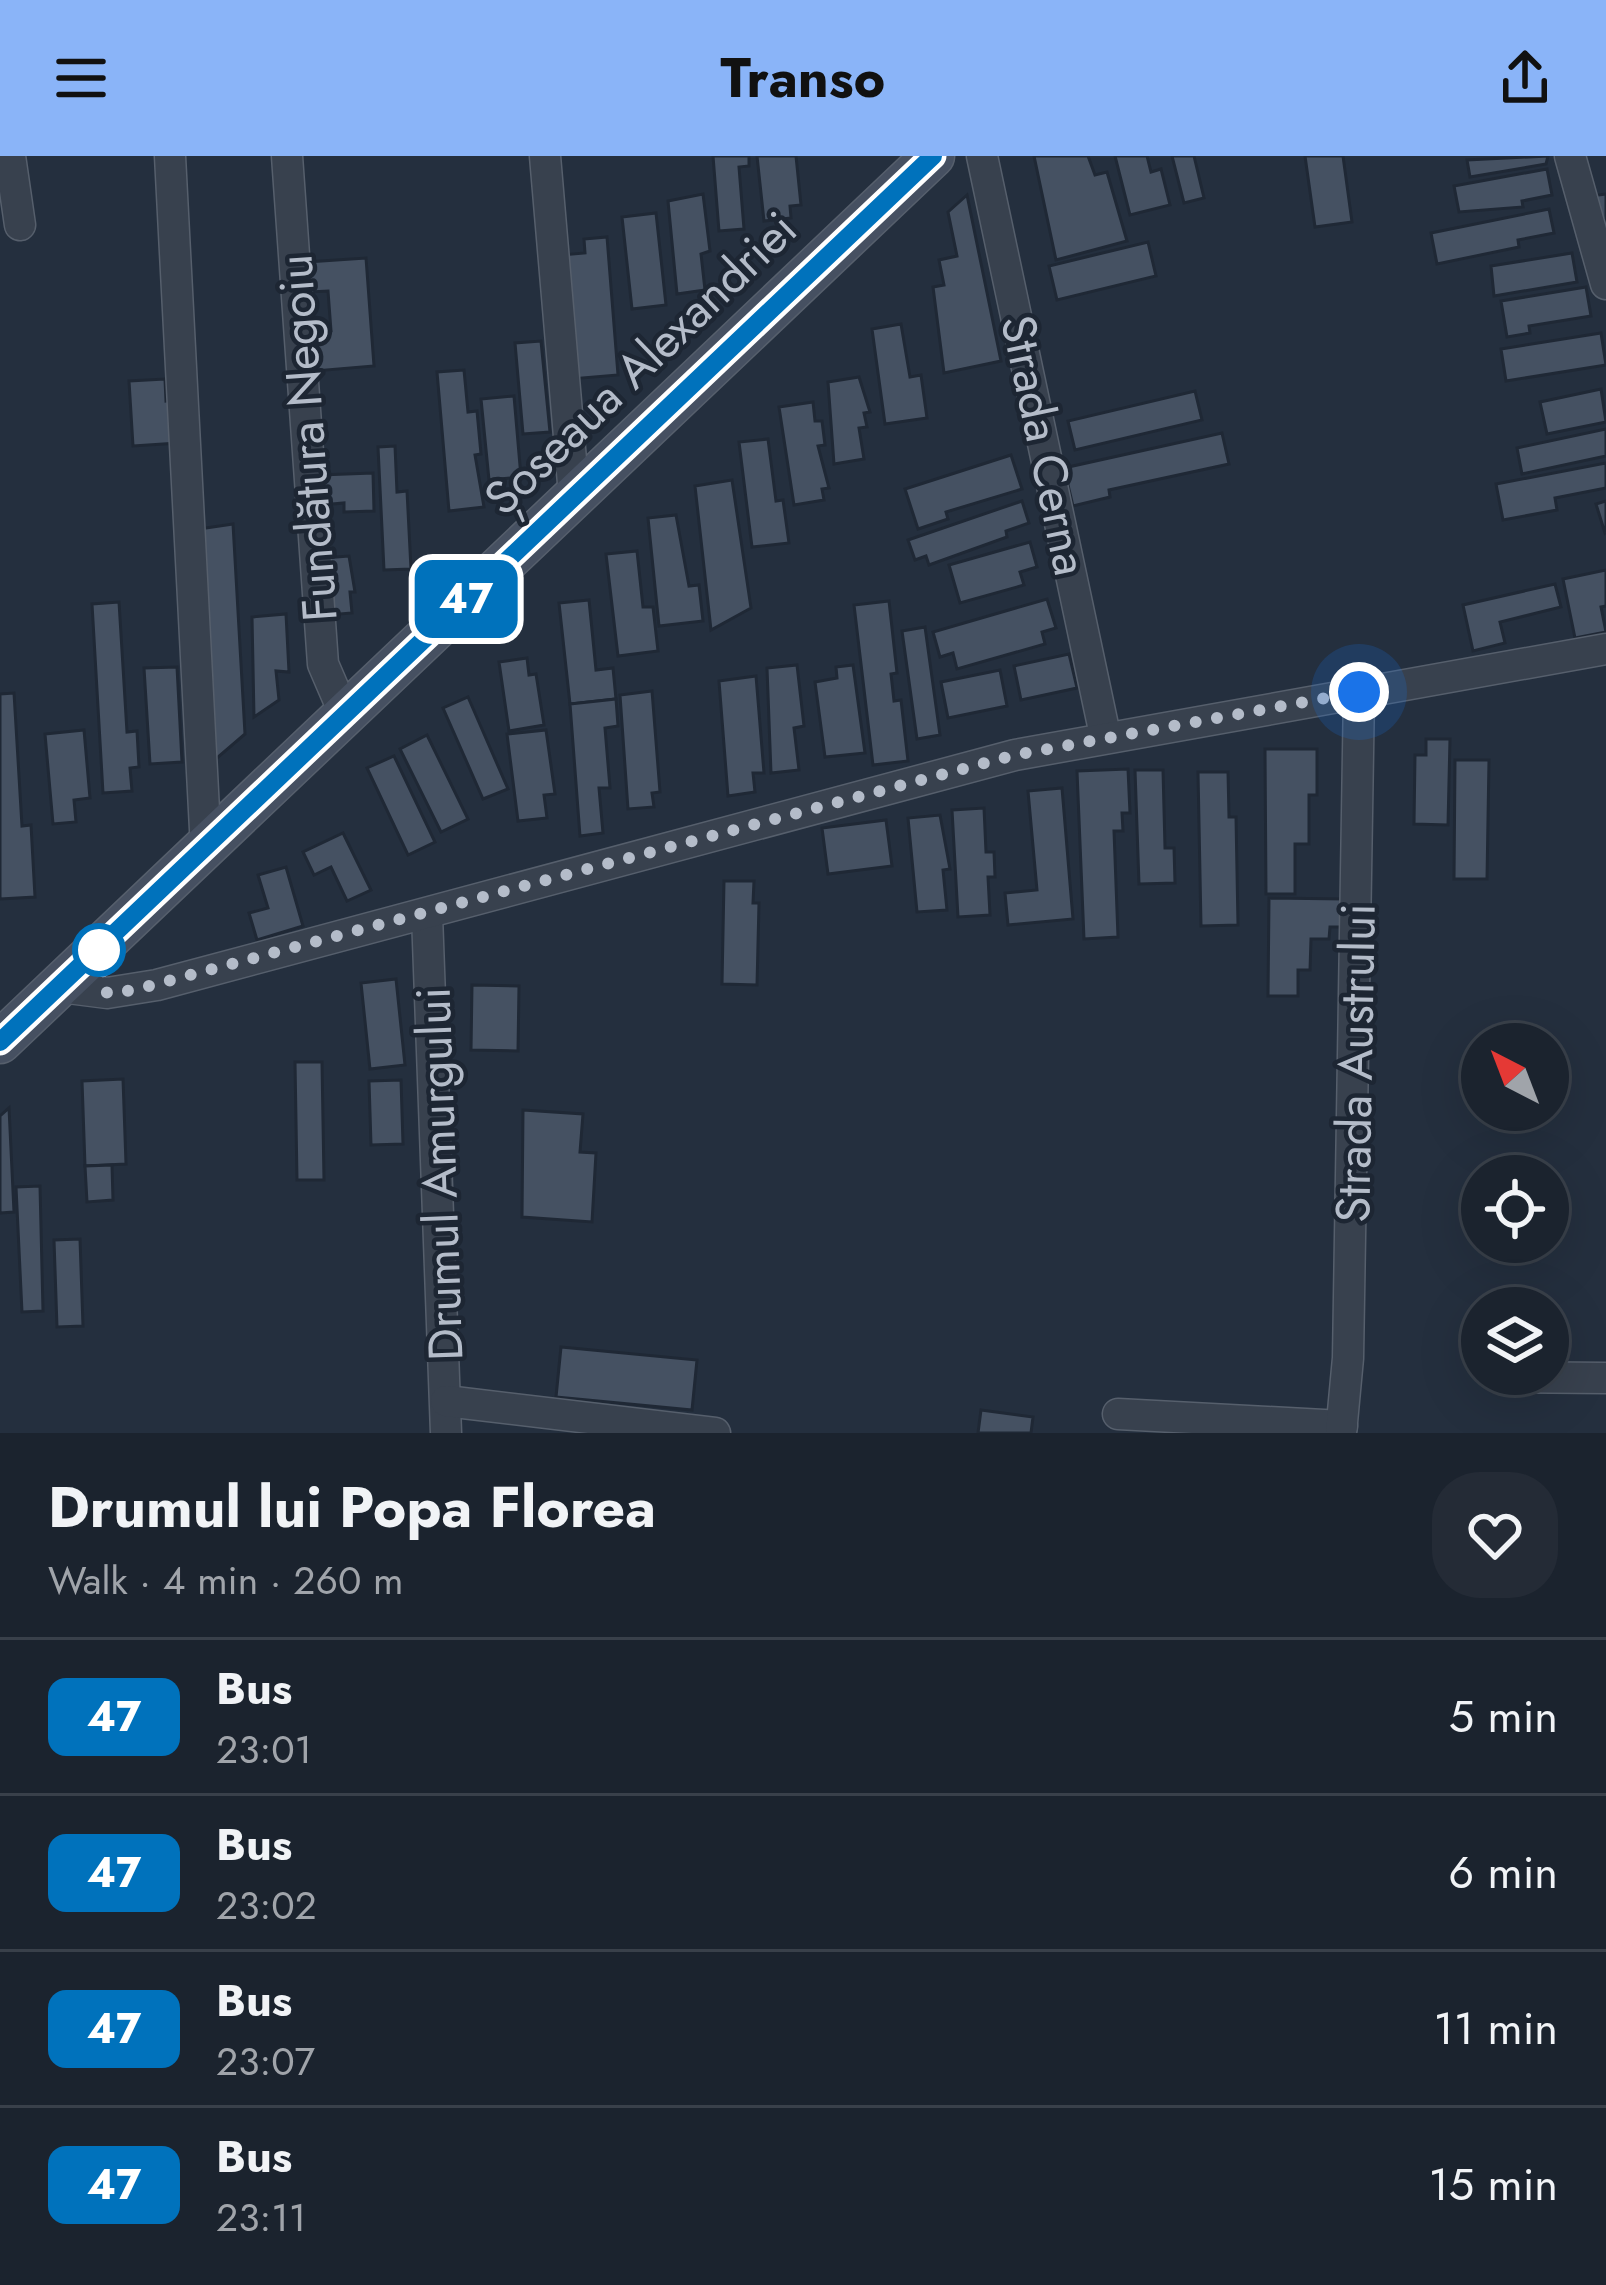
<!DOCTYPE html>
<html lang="en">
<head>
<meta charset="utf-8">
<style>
	:root { --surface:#1b232e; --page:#242b36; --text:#f1f3f6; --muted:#a0a4aa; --line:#39404a; --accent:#8ab4f8 }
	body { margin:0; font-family:Jost,sans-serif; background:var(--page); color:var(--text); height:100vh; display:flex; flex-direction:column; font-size:45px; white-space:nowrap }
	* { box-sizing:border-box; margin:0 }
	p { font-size:39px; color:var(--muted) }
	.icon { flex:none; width:66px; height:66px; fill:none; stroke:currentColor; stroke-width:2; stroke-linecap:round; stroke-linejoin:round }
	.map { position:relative; height:1277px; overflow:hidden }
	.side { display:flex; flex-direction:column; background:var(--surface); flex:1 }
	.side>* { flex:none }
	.badge { padding:0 24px; border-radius:18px; font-size:42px; line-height:78px }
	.needle { width:78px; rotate:318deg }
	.buttons { position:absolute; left:1461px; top:867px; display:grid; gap:24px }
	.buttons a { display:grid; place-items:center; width:108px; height:108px; border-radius:50%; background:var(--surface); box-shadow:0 12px 48px #0002,0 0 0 3px var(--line); font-size:60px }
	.you { position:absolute; width:60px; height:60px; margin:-30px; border:9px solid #fff; border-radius:50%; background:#1a73e8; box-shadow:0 0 0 18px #1a73e833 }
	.map>.badge { position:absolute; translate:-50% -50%; box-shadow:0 0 0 6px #fff }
	.round { display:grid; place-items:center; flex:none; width:126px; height:126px; border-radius:48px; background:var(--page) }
	.head { display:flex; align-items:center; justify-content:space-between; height:204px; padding:0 48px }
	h1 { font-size:57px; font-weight:700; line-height:90px }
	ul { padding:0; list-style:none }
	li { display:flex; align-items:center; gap:36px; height:156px; padding:0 48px; border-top:3px solid var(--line) }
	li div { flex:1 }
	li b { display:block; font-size:45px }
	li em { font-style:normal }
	li .badge { min-width:132px; font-weight:700; text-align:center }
	header { display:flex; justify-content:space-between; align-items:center; height:156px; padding:0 48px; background:var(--accent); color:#111; font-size:54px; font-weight:700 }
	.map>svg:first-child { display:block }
	.building { fill:#455162; stroke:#1f2835; stroke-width:3 }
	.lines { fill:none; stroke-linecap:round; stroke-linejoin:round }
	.street-casing { stroke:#565f6c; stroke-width:33 }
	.secondary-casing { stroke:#565f6c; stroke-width:45 }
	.street { stroke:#38414e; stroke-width:30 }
	.secondary { stroke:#465061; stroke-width:42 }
	.line-casing { stroke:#fff; stroke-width:27 }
	.line { stroke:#0072bc; stroke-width:18 }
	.walk { stroke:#b4bcc9; stroke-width:12; stroke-dasharray:0 21.6 }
	.stop-dot { fill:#fff; stroke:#0072bc; stroke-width:6 }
	.labels { text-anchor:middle; stroke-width:9; stroke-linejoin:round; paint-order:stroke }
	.street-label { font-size:48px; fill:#b4bcc9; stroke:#1d2633 }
</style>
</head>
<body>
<header><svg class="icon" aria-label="menu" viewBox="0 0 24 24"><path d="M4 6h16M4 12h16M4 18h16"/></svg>Transo<svg class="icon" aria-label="share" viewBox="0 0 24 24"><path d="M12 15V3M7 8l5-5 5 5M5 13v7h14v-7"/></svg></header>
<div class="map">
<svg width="1606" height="1277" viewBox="0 0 1606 1277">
	<rect width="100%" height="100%" fill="#242f3e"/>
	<!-- building -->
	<g class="building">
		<path d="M 713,0 L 749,0 L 749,10 L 739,11 L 744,73 L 719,75 Z"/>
		<path d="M 757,0 L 796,0 L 801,49 L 790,50 L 791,62 L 764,65 Z"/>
		<path d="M 1034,0 L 1088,0 L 1095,19 L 1107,16 L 1127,85 L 1056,104 Z"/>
		<path d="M 1115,0 L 1147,0 L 1151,16 L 1161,13 L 1170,49 L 1130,59 Z"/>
		<path d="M 1172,0 L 1194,0 L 1204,42 L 1184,47 Z"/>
		<path d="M 1305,0 L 1343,0 L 1352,66 L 1315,71 Z"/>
		<path d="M 1548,0 L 1546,8 L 1470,21 L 1467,4 Z"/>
		<path d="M 1547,13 L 1552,39 L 1522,45 L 1523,51 L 1459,56 L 1454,30 Z"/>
		<path d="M 703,38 L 710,95 L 701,98 L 705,134 L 677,138 L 668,45 Z"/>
		<path d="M 1606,38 L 1606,63 L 1595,64 L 1591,40 Z"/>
		<path d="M 967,39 L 1001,205 L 944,217 L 933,131 L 944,129 L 939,104 L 957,100 L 948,56 Z"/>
		<path d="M 1549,53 L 1554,77 L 1518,84 L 1519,91 L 1437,108 L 1431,77 Z"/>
		<path d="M 656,57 L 666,149 L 632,153 L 622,61 Z"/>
		<path d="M 607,81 L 618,219 L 571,223 L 561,99 L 585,97 L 584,83 Z"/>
		<path d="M 1148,86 L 1156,120 L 1057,144 L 1049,110 Z"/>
		<path d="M 1572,97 L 1577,126 L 1494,140 L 1491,110 Z"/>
		<path d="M 366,102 L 374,210 L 315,215 L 312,177 L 331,175 L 328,135 L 309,136 L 307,106 Z"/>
		<path d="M 1586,131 L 1591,160 L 1529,170 L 1530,177 L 1507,181 L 1501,145 Z"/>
		<path d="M 901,168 L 910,221 L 921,219 L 927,262 L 885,268 L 872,173 Z"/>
		<path d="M 1601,177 L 1606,209 L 1506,225 L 1501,193 Z"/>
		<path d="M 541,185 L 550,276 L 523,278 L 515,187 Z"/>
		<path d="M 464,214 L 468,256 L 477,255 L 481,298 L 475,299 L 484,351 L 449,355 L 437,216 Z"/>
		<path d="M 859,221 L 870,256 L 864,257 L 867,271 L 859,272 L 864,303 L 834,308 L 828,226 Z"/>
		<path d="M 165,223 L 166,245 L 175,244 L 178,287 L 133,290 L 129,225 Z"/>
		<path d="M 1601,233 L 1606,266 L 1547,278 L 1540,246 Z"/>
		<path d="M 1195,235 L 1202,264 L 1075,294 L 1068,265 Z"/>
		<path d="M 514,240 L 521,321 L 489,324 L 481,243 Z"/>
		<path d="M 813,246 L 815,265 L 822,265 L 825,289 L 818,290 L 829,332 L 822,333 L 824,344 L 794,349 L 779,251 Z"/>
		<path d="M 1606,273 L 1606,300 L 1522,318 L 1517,292 Z"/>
		<path d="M 1222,277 L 1229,308 L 1109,334 L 1110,341 L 1073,350 L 1064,312 Z"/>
		<path d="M 768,283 L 776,345 L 783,344 L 789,387 L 752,391 L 739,286 Z"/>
		<path d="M 395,290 L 397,336 L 407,335 L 411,413 L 384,414 L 378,291 Z"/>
		<path d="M 1011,299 L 1022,333 L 946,356 L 948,363 L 918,373 L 905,333 Z"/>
		<path d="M 1606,307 L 1606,332 L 1555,342 L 1557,354 L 1503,364 L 1496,328 Z"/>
		<path d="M 373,317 L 374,355 L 344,356 L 344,347 L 321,349 L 320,319 Z"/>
		<path d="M 732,324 L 751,452 L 711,474 L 695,330 Z"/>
		<path d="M 1022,345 L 1029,367 L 1006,375 L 1007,381 L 929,409 L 926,400 L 915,404 L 908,384 Z"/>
		<path d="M 1606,345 L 1606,376 L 1605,377 L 1596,348 Z"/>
		<path d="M 676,359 L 689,430 L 699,429 L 703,465 L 659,470 L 648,362 Z"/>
		<path d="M 233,368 L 245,578 L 210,608 L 199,373 Z"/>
		<path d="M 1030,386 L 1037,411 L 1020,416 L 1024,429 L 960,447 L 949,409 Z"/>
		<path d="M 637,395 L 643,451 L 653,451 L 658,495 L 618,500 L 606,398 Z"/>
		<path d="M 349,400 L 355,436 L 350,436 L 352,457 L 328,459 L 324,402 Z"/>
		<path d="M 1606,414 L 1606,450 L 1601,451 L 1606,476 L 1575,482 L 1563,423 Z"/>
		<path d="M 1555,428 L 1561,451 L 1500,466 L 1505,487 L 1473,495 L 1463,449 Z"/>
		<path d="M 1047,443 L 1056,472 L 1042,476 L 1045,488 L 957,513 L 953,497 L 940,501 L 933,476 Z"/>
		<path d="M 589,444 L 596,514 L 613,512 L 616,543 L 570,548 L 559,447 Z"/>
		<path d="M 889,445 L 897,517 L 891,518 L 894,545 L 901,544 L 908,605 L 873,609 L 854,449 Z"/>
		<path d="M 119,446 L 127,576 L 137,575 L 139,611 L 130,612 L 132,635 L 103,637 L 92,448 Z"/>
		<path d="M 286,458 L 289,516 L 276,515 L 279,544 L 254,561 L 252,461 Z"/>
		<path d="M 925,471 L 940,579 L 917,583 L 902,475 Z"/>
		<path d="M 1069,498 L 1077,532 L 1021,544 L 1014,510 Z"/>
		<path d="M 527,502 L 529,519 L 536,518 L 544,569 L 509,575 L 499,506 Z"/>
		<path d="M 797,509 L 804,570 L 794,572 L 799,614 L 771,617 L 767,512 Z"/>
		<path d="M 853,509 L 865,597 L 825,601 L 815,526 L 837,522 L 836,511 Z"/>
		<path d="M 177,511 L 182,606 L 150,608 L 144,512 Z"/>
		<path d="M 1000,514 L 1007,550 L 948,562 L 941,526 Z"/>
		<path d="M 756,520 L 764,617 L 753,617 L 755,636 L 728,640 L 719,525 Z"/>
		<path d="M 652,535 L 660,636 L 652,637 L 654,651 L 628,653 L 620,539 Z"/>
		<path d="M 14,537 L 22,670 L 31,669 L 35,741 L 0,743 L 0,538 Z"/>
		<path d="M 468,541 L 508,633 L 483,643 L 443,552 Z"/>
		<path d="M 616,543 L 618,570 L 605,572 L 610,632 L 599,632 L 603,677 L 580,680 L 570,548 Z"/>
		<path d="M 84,574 L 90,642 L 74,644 L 76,666 L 53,668 L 45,578 Z"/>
		<path d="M 546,574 L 555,638 L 544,639 L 547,662 L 518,665 L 507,578 Z"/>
		<path d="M 427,579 L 468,663 L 441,676 L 400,593 Z"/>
		<path d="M 1426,583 L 1450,583 L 1448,669 L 1414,668 L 1415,599 L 1426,599 Z"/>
		<path d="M 1265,593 L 1317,593 L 1317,639 L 1309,639 L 1309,688 L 1295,688 L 1295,738 L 1266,738 Z"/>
		<path d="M 394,600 L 435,686 L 408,699 L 367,612 Z"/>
		<path d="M 1455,604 L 1489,604 L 1487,723 L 1454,723 Z"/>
		<path d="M 1128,613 L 1130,657 L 1122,657 L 1123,675 L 1114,675 L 1118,781 L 1084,783 L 1077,615 Z"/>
		<path d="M 1135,614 L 1163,614 L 1165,692 L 1174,692 L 1175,727 L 1139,728 Z"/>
		<path d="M 1198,616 L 1228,616 L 1229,661 L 1236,661 L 1238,769 L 1201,770 Z"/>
		<path d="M 1062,632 L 1073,763 L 1008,769 L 1005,737 L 1037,734 L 1028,635 Z"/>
		<path d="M 984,652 L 986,696 L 994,696 L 995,721 L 988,721 L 990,759 L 958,761 L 952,654 Z"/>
		<path d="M 940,659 L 950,713 L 943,714 L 947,754 L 917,756 L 908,662 Z"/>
		<path d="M 886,664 L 892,710 L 828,718 L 822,672 Z"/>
		<path d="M 343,677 L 371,734 L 347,745 L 331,711 L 314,719 L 303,696 Z"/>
		<path d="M 286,711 L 303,770 L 257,784 L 249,757 L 268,752 L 258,719 Z"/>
		<path d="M 724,725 L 754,725 L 753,747 L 759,747 L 757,829 L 722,828 Z"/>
		<path d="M 1269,742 L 1345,743 L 1345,771 L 1330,771 L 1329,783 L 1311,783 L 1310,814 L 1298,814 L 1298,840 L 1268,840 Z"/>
		<path d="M 396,823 L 405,909 L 370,913 L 361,827 Z"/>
		<path d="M 472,829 L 519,830 L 518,895 L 471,894 Z"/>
		<path d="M 295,906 L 322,906 L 324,1024 L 297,1024 Z"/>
		<path d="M 123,923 L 126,1008 L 85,1010 L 82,925 Z"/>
		<path d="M 401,924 L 403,988 L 371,989 L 369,925 Z"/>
		<path d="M 9,952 L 14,1056 L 0,1057 L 0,960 Z"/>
		<path d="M 523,954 L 583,958 L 580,996 L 596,997 L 592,1066 L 522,1061 Z"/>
		<path d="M 112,1009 L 113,1044 L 87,1046 L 85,1010 Z"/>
		<path d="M 40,1030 L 43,1155 L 22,1156 L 16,1031 Z"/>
		<path d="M 80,1083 L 83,1170 L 57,1171 L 54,1084 Z"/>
		<path d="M 561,1191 L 697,1204 L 692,1254 L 556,1241 Z"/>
		<path d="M 981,1254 L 1033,1261 L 1031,1277 L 978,1277 Z"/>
	</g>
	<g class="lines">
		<defs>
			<g id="street">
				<path d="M 10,0 L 20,69"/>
				<path d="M 170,0 L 206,693"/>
				<path d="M 287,0 L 323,508 L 345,559"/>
				<path d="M 545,0 L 574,339"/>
				<path d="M 982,0 L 1105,579"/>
				<path d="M 1570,0 L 1606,128"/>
				<path d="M 427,759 L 446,1277"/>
				<path d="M 60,831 L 107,837 L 157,829 L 1015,599 L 1606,493"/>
				<path d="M 1501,1221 L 1606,1222"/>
				<path d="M 446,1245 L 715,1277"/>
				<path d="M 1118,1258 L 1342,1270"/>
				<path d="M 1341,1277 L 1348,1202 L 1359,536"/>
			</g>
			<path id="secondary" d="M 0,886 L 933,0"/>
		</defs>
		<!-- street casing -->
		<use href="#street" class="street-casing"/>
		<!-- secondary casing -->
		<use href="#secondary" class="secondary-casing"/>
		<!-- street -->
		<use href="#street" class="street"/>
		<!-- secondary -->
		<use href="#secondary" class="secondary"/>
	</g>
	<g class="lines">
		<defs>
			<path id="line" d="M 0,886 L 933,0"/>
		</defs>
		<!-- line casing -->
		<use href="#line" class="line-casing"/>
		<!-- line -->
		<use href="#line" class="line"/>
		<!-- walk -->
		<path class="walk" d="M 99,794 L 107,837 L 134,834 L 1015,599 L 1359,536"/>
	</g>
	<!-- markers -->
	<circle class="stop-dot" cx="99" cy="794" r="24"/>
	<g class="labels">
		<!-- street labels -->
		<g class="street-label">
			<text transform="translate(640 207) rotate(-44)" y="17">Șoseaua Alexandriei</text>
			<text transform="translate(307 282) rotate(-94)" y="17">Fundătura Negoiu</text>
			<text transform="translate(1045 289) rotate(78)" y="17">Strada Cerna</text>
			<text transform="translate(1355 907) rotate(-89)" y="17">Strada Austrului</text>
			<text transform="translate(439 1018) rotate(-92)" y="17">Drumul Amurgului</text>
		</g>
	</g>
</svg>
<div class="buttons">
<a><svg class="needle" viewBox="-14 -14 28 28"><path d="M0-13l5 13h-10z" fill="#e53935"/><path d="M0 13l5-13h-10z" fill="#a0a4aa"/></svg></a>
<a><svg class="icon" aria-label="locate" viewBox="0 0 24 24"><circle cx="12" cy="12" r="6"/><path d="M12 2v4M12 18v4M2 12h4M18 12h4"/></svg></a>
<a><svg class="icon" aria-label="layers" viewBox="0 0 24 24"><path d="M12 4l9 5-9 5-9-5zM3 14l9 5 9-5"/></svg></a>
</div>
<div class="you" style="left:1359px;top:536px"></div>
<b class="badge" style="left:466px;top:443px;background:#0072bc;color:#fff">47</b>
</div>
<section class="side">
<div class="head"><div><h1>Drumul lui Popa Florea</h1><p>Walk · 4 min · 260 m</p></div><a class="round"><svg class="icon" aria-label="heart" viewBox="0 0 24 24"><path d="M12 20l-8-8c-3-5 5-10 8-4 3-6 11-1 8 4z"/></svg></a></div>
<ul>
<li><span class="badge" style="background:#0072bc;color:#fff">47</span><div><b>Bus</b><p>23:01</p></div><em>5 min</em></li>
<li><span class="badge" style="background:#0072bc;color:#fff">47</span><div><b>Bus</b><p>23:02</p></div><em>6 min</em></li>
<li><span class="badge" style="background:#0072bc;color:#fff">47</span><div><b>Bus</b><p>23:07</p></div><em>11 min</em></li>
<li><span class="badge" style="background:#0072bc;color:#fff">47</span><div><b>Bus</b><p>23:11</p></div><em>15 min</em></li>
</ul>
</section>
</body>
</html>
